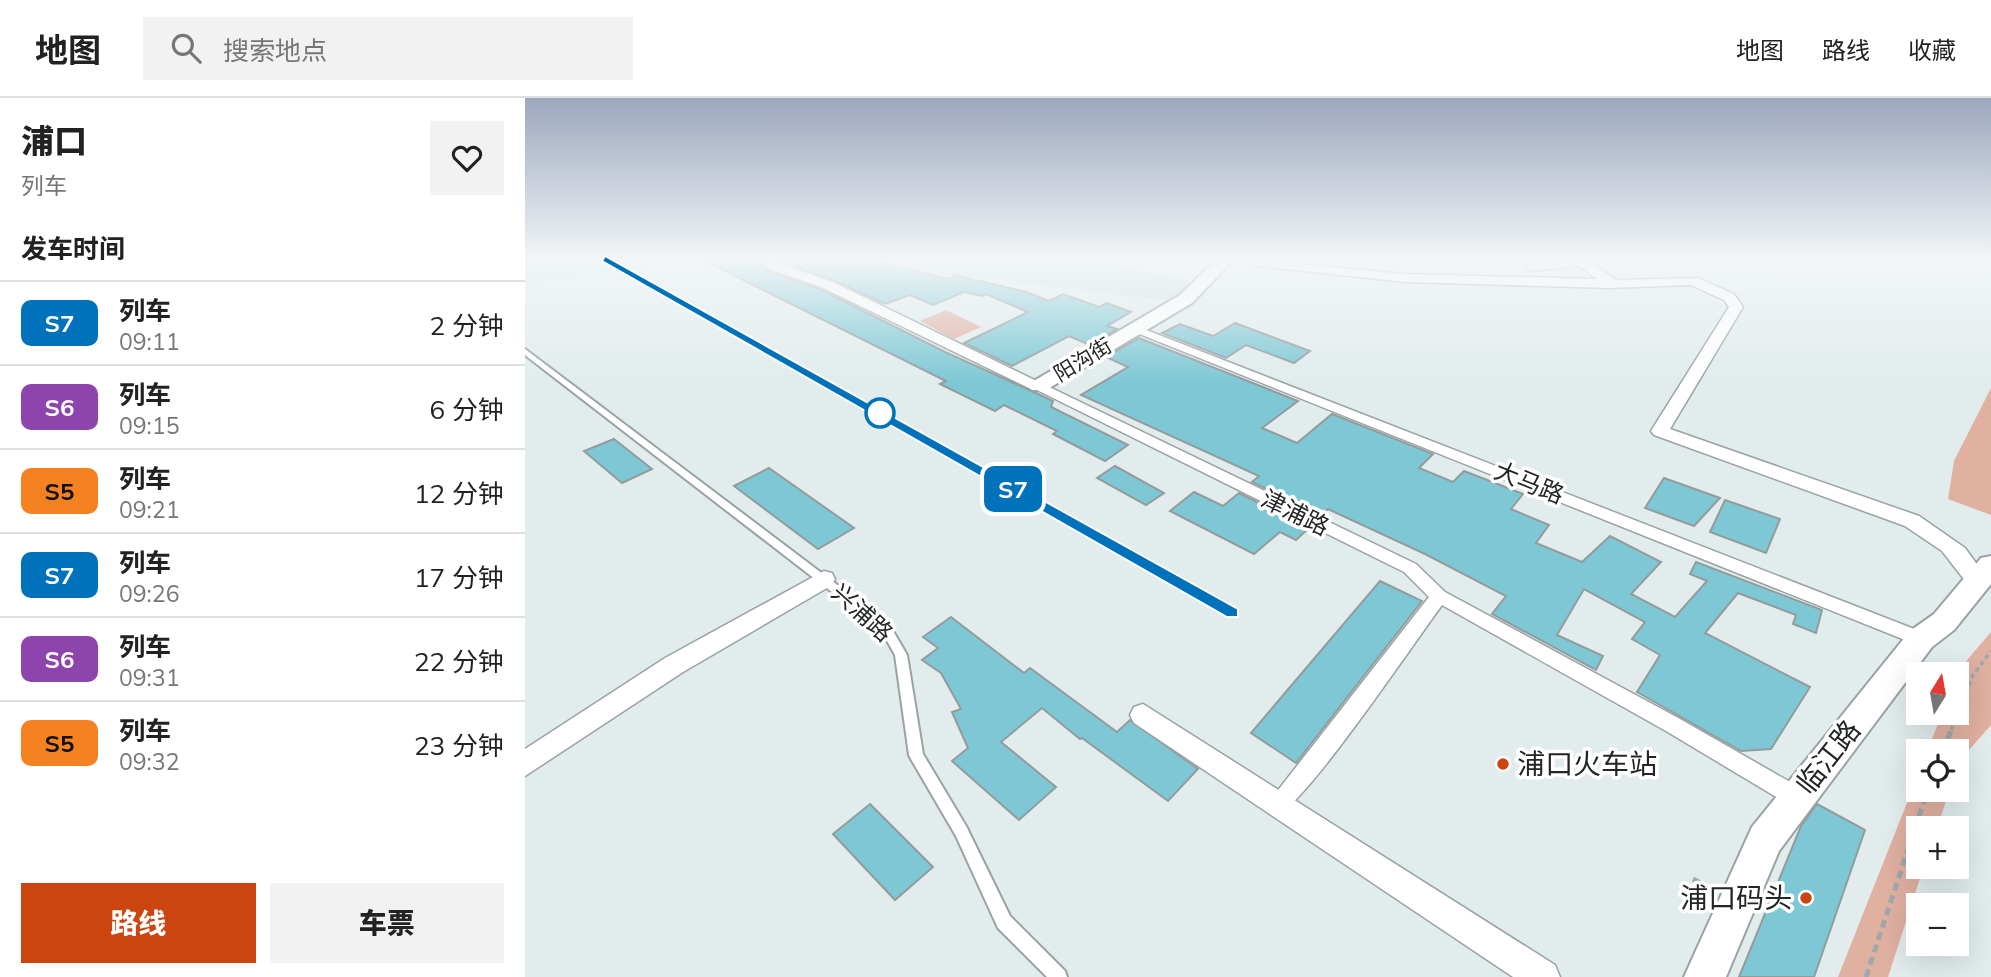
<!DOCTYPE html>
<html lang="zh">
<head>
<meta charset="utf-8">
<style>
	:root { --surface:#fff; --page:#f2f2f2; --text:#222; --muted:#767676; --line:#e0e0e0; --accent:#cc4511 }
	body { margin:0; font-family:Mulish,"Noto Sans SC",sans-serif; background:var(--page); color:var(--text); height:100vh; display:flex; flex-direction:column; font-size:26px; white-space:nowrap }
	* { box-sizing:border-box; margin:0 }
	p { font-size:23px; color:var(--muted) }
	.icon { flex:none; width:38px; height:38px; fill:none; stroke:currentColor; stroke-width:2; stroke-linecap:round; stroke-linejoin:round }
	.map { position:relative; flex:1; overflow:hidden }
	.drawer { display:flex; flex-direction:column; background:var(--surface); width:525px }
	.drawer>* { flex:none }
	.badge { padding:0 14px; border-radius:10px; font-size:24px; line-height:46px }
	.needle { width:46px; rotate:11deg }
	.controls { position:absolute; left:1381px; top:564px; display:grid; gap:14px }
	.controls a { display:grid; place-items:center; width:63px; height:63px; border-radius:0px; background:var(--surface); box-shadow:0 7px 28px #0002; font-size:35px }
	.map>.badge { position:absolute; translate:-50% -50%; box-shadow:0 0 0 4px #fff }
	h2 { padding:0 21px; font-size:26px; line-height:63px }
	.round { display:grid; place-items:center; flex:none; width:74px; height:74px; border-radius:0px; background:var(--page) }
	.head { display:flex; align-items:center; justify-content:space-between; height:119px; padding:0 21px }
	h1 { font-size:33px; font-weight:800; line-height:52px }
	.cta { display:flex; gap:14px; margin-top:auto; padding:14px 21px }
	.cta a { flex:1; height:80px; border-radius:0px; background:var(--accent); color:#fff; font-size:28px; font-weight:800; line-height:80px; text-align:center }
	.cta a+a { background:var(--page); color:var(--text) }
	ul { padding:0; list-style:none }
	li { display:flex; align-items:center; gap:21px; height:84px; padding:0 21px; border-top:2px solid var(--line) }
	li div { flex:1 }
	li b { display:block; font-size:26px }
	li em { font-style:normal }
	li .badge { min-width:77px; font-weight:700; text-align:center }
	header { display:flex; align-items:center; gap:42px; box-sizing:border-box; height:98px; padding:0 35px; background:var(--surface); border-bottom:2px solid var(--line) }
	header strong { font-size:33px }
	nav { display:flex; gap:38px; margin-inline-start:auto; font-size:24px }
	.search { width:490px; height:63px; background:var(--page); display:flex; align-items:center; gap:18px; box-sizing:border-box; padding:0 24px; border-radius:0px; color:var(--muted); font-size:26px }
	main { display:flex; flex:1; min-height:0 }
	.map>svg:first-child { display:block }
	.built { fill:#cee1e4 }
	.green { fill:#e0b0a1 }
	.building { fill:#7ec8d5; stroke:#939c9d; stroke-width:2 }
	.lines { fill:none; stroke-linecap:round; stroke-linejoin:round }
	.service-casing { stroke:#9aa2a4; stroke-width:4 }
	.pedestrian-casing { stroke:#9aa2a4; stroke-width:3 }
	.minor-casing { stroke:#9aa2a4; stroke-width:3 }
	.tertiary-casing { stroke:#9aa2a4; stroke-width:4 }
	.path-far1 { stroke:#a1a8a9; stroke-width:3.5; stroke-dasharray:4.5 3.5; stroke-linecap:butt }
	.path { stroke:#a1a8a9; stroke-width:5; stroke-dasharray:8 5; stroke-linecap:butt }
	.service { fill:#fff; fill-rule:evenodd }
	.pedestrian { fill:#fff; fill-rule:evenodd }
	.minor { fill:#fff; fill-rule:evenodd }
	.tertiary { fill:#fff; fill-rule:evenodd }
	.rail-far2 { stroke:#636869; stroke-width:3.5; stroke-dasharray:6 6; stroke-linecap:butt }
	.rail-far1 { stroke:#636869; stroke-width:4.5; stroke-dasharray:8 8; stroke-linecap:butt }
	.rail { stroke:#636869; stroke-width:6; stroke-dasharray:10 10; stroke-linecap:butt }
	.line { fill:#0072bc; stroke:#fff; stroke-width:2 }
	.stop-dot { fill:#fff; stroke:#0072bc; stroke-width:3.5 }
	.poi-dot { fill:#cc4511; stroke:#fff; stroke-width:2.5 }
	.labels { text-anchor:middle; stroke-width:7; stroke-linejoin:round; paint-order:stroke }
	.far-street-label { font-size:21px; fill:#232626; stroke:#fff }
	.street-label { font-size:24px; fill:#232626; stroke:#fff }
	.near-street-label { font-size:28px; fill:#232626; stroke:#fff }
	.near-poi-label { font-size:28px; fill:#232626; stroke:#fff; text-anchor:start }
</style>
</head>
<body>
<header>
<strong>地图</strong>
<div class="search"><svg class="icon" aria-label="search" viewBox="0 0 24 24"><circle cx="10" cy="10" r="6"/><path d="M15 15l6 6"/></svg>搜索地点</div>
<nav><a>地图</a><a>路线</a><a>收藏</a></nav>
</header>
<main>
<section class="drawer">
<div class="head"><div><h1>浦口</h1><p>列车</p></div><a class="round"><svg class="icon" aria-label="heart" viewBox="0 0 24 24"><path d="M12 20l-8-8c-3-5 5-10 8-4 3-6 11-1 8 4z"/></svg></a></div>
<h2>发车时间</h2>
<ul>
<li><span class="badge" style="background:#0072bc;color:#fff">S7</span><div><b>列车</b><p>09:11</p></div><em>2 分钟</em></li>
<li><span class="badge" style="background:#8e44ad;color:#fff">S6</span><div><b>列车</b><p>09:15</p></div><em>6 分钟</em></li>
<li><span class="badge" style="background:#f58220;color:#111">S5</span><div><b>列车</b><p>09:21</p></div><em>12 分钟</em></li>
<li><span class="badge" style="background:#0072bc;color:#fff">S7</span><div><b>列车</b><p>09:26</p></div><em>17 分钟</em></li>
<li><span class="badge" style="background:#8e44ad;color:#fff">S6</span><div><b>列车</b><p>09:31</p></div><em>22 分钟</em></li>
<li><span class="badge" style="background:#f58220;color:#111">S5</span><div><b>列车</b><p>09:32</p></div><em>23 分钟</em></li>
</ul>
<div class="cta"><a>路线</a><a>车票</a></div>
</section>
<div class="map">
<svg width="1466" height="879" viewBox="0 0 1466 879">
	<rect width="100%" height="100%" fill="#e2eced"/>
	<!-- built -->
	<g class="built">
		<path d="M 0,161 L 178,161 L 0,185 Z"/>
		<path d="M 355,161 L 563,161 L 669,184 L 648,203 L 415,175 Z"/>
	</g>
	<!-- green -->
	<g class="green">
		<path d="M 421,212 L 456,229 L 429,241 L 395,223 Z"/>
		<path d="M 1466,290 L 1466,417 L 1423,401 L 1429,363 Z"/>
		<path d="M 1466,534 L 1466,627 L 1436,661 L 1432,673 L 1432,653 L 1402,653 L 1418,614 L 1432,614 C 1432,566 1436,570 1466,534 Z"/>
		<path d="M 1393,677 L 1393,691 L 1425,691 L 1412,730 L 1393,730 L 1393,768 L 1399,768 L 1363,879 L 1313,879 Z"/>
	</g>
	<!-- building -->
	<g class="building">
		<path d="M 176,161 L 245,161 L 237,166 L 241,172 L 297,192 L 420,254 L 511,295 L 528,303 L 526,309 L 603,347 L 580,363 L 528,336 L 532,333 L 479,307 L 470,313 L 415,286 L 421,283 Z"/>
		<path d="M 249,161 L 343,161 L 424,181 L 430,177 L 501,194 L 524,203 L 538,196 L 574,209 L 582,205 L 606,214 L 582,228 L 592,231 L 565,247 L 544,238 L 487,268 L 439,245 L 503,214 L 461,196 L 457,198 L 439,194 L 408,207 L 385,197 L 360,206 L 309,182 Z"/>
		<path d="M 710,225 L 785,253 L 769,265 L 721,247 L 701,260 L 637,235 L 655,226 L 688,238 Z"/>
		<path d="M 614,240 L 773,303 L 737,330 L 772,345 L 807,316 L 908,356 L 894,370 L 928,384 L 939,373 L 998,396 L 986,411 L 1024,427 L 1011,445 L 1057,464 L 1085,438 L 1136,464 L 1106,496 L 1150,519 L 1182,483 L 1165,476 L 1171,464 L 1297,512 L 1291,535 L 1268,526 L 1271,517 L 1213,495 L 1180,535 L 1285,589 L 1246,651 L 1216,653 L 1112,594 L 1135,557 L 1107,541 L 1120,524 L 1059,491 L 1032,537 L 1078,558 L 1071,572 L 967,516 L 981,498 L 900,456 L 803,411 L 796,417 L 727,384 L 734,378 L 556,297 L 603,269 L 581,259 Z"/>
		<path d="M 89,341 L 127,371 L 97,385 L 59,353 Z"/>
		<path d="M 590,368 L 639,395 L 621,407 L 572,380 Z"/>
		<path d="M 244,370 L 329,430 L 293,451 L 209,388 Z"/>
		<path d="M 1139,380 L 1195,400 L 1169,428 L 1120,410 Z"/>
		<path d="M 669,394 L 698,408 L 714,395 L 784,430 L 771,442 L 755,434 L 729,456 L 645,413 Z"/>
		<path d="M 1200,402 L 1255,421 L 1241,455 L 1185,434 Z"/>
		<path d="M 855,483 L 897,503 L 771,665 L 726,635 Z"/>
		<path d="M 426,519 L 499,575 L 505,570 L 592,634 L 605,622 L 673,671 L 643,703 L 557,640 L 555,641 L 517,610 L 476,644 L 531,689 L 494,722 L 427,663 L 443,650 L 427,614 L 436,611 L 416,575 L 397,562 L 413,550 L 398,539 Z"/>
		<path d="M 345,706 L 408,769 L 370,802 L 308,736 Z"/>
		<path d="M 1292,706 L 1340,732 L 1289,879 L 1214,879 L 1276,728 Z"/>
	</g>
	<g class="lines">
		<defs>
			<path id="service" d="M 0,251 L 364,526 L 382,557 L 398,656 L 441,728 L 485,818 L 540,873 L 542,879 L 522,879 L 473,830 L 431,738 L 386,661 L 384,657 L 370,557 L 356,532 L 0,257 Z"/>
			<g id="pedestrian">
				<path d="M 611,228 L 1402,536 L 1405,541 L 1402,546 L 1396,548 L 1390,546 L 607,233 L 605,231 Z"/>
				<path d="M 514,284 L 891,466 L 920,494 L 1155,621 L 1279,692 L 1282,699 L 1279,706 L 1271,709 L 1263,706 L 1141,633 L 917,507 C 891,542 782,704 754,715 L 746,712 L 743,705 L 904,499 L 879,474 L 510,291 L 508,288 Z"/>
			</g>
			<g id="minor">
				<path d="M 719,161 L 880,176 L 1072,181 L 1054,168 L 1007,173 L 1000,169 C 1015,157 1068,161 1088,161 L 1068,166 L 1091,182 L 1173,180 L 1209,196 L 1218,209 L 1145,331 L 1394,418 L 1440,450 L 1464,483 L 1461,489 L 1445,489 L 1417,453 L 1380,428 L 1129,337 L 1126,333 L 1204,209 L 1199,202 L 1166,187 L 1085,190 L 880,184 L 725,167 Z"/>
				<path d="M 247,163 L 308,184 L 522,288 L 520,292 L 508,292 L 298,190 L 242,170 L 240,167 Z"/>
				<path d="M 299,473 L 307,475 L 310,481 L 307,487 L 158,574 L 0,678 L 0,651 L 140,560 Z"/>
				<path d="M 618,606 L 1030,867 L 1035,879 L 988,879 L 609,625 L 605,617 L 609,609 Z"/>
			</g>
			<g id="tertiary">
				<path d="M 692,161 L 709,161 L 667,205 L 521,292 L 507,292 L 504,288 L 507,284 L 655,197 Z"/>
				<path d="M 1466,458 L 1466,486 L 1429,532 L 1407,549 L 1254,753 L 1201,879 L 1159,879 L 1227,729 L 1385,533 L 1409,516 L 1456,460 Z"/>
			</g>
		</defs>
		<!-- service casing -->
		<use href="#service" class="service-casing"/>
		<!-- pedestrian casing -->
		<use href="#pedestrian" class="pedestrian-casing"/>
		<!-- minor casing -->
		<use href="#minor" class="minor-casing"/>
		<!-- tertiary casing -->
		<use href="#tertiary" class="tertiary-casing"/>
		<!-- path-far1 -->
		<path class="path-far1" d="M 1426,632 L 1448,577 L 1466,553"/>
		<!-- path -->
		<g class="path">
			<path d="M 1418,653 L 1427,630"/>
			<path d="M 1168,781 L 1191,794"/>
			<path d="M 1341,879 L 1403,691"/>
		</g>
		<!-- service -->
		<use href="#service" class="service"/>
		<!-- pedestrian -->
		<use href="#pedestrian" class="pedestrian"/>
		<!-- minor -->
		<use href="#minor" class="minor"/>
		<!-- tertiary -->
		<use href="#tertiary" class="tertiary"/>
		<!-- rail-far2 -->
		<path class="rail-far2" d="M 80,161 L 296,283"/>
		<!-- rail-far1 -->
		<path class="rail-far1" d="M 293,281 L 569,437"/>
		<!-- rail -->
		<path class="rail" d="M 566,435 L 708,515"/>
	</g>
	<!-- sky -->
	<linearGradient id="sky" x2="0" y2="1"><stop stop-color="#9da7be"/><stop offset="0.57" stop-color="#f2f6f7"/><stop offset="1" stop-color="#f2f6f7" stop-opacity="0"/></linearGradient>
	<rect width="1466" height="284" fill="url(#sky)"/>
	<!-- line -->
	<path class="line" d="M 80,158 L 713,511 L 713,519 L 702,519 L 77,163 Z"/>
	<!-- markers -->
	<circle class="stop-dot" cx="355" cy="315" r="14"/>
	<g class="poi-dot">
		<circle cx="978" cy="666" r="7"/>
		<circle cx="1281" cy="800" r="7"/>
	</g>
	<g class="labels">
		<!-- far-street labels -->
		<g class="far-street-label">
			<text transform="translate(558 262) rotate(-31)" y="7">阳沟街</text>
		</g>
		<!-- street labels -->
		<g class="street-label">
			<text transform="translate(1004 385) rotate(22)" y="8">大马路</text>
			<text transform="translate(770 415) rotate(26)" y="8">津浦路</text>
			<text transform="translate(337 515) rotate(42)" y="8">兴浦路</text>
		</g>
		<!-- near-street labels -->
		<g class="near-street-label">
			<text transform="translate(1303 659) rotate(-52)" y="10">临江路</text>
		</g>
		<!-- near-poi labels -->
		<g class="near-poi-label">
			<text x="992" y="676">浦口火车站</text>
			<text x="1267" y="810" text-anchor="end">浦口码头</text>
		</g>
	</g>
</svg>
<div class="controls">
<a><svg class="needle" viewBox="-14 -14 28 28"><path d="M0-13l5 13h-10z" fill="#e53935"/><path d="M0 13l5-13h-10z" fill="#767676"/></svg></a>
<a><svg class="icon" aria-label="locate" viewBox="0 0 24 24"><circle cx="12" cy="12" r="6"/><path d="M12 2v4M12 18v4M2 12h4M18 12h4"/></svg></a>
<a>+</a>
<a>−</a>
</div>
<b class="badge" style="left:488px;top:391px;background:#0072bc;color:#fff">S7</b>
</div>
</main>
</body>
</html>
